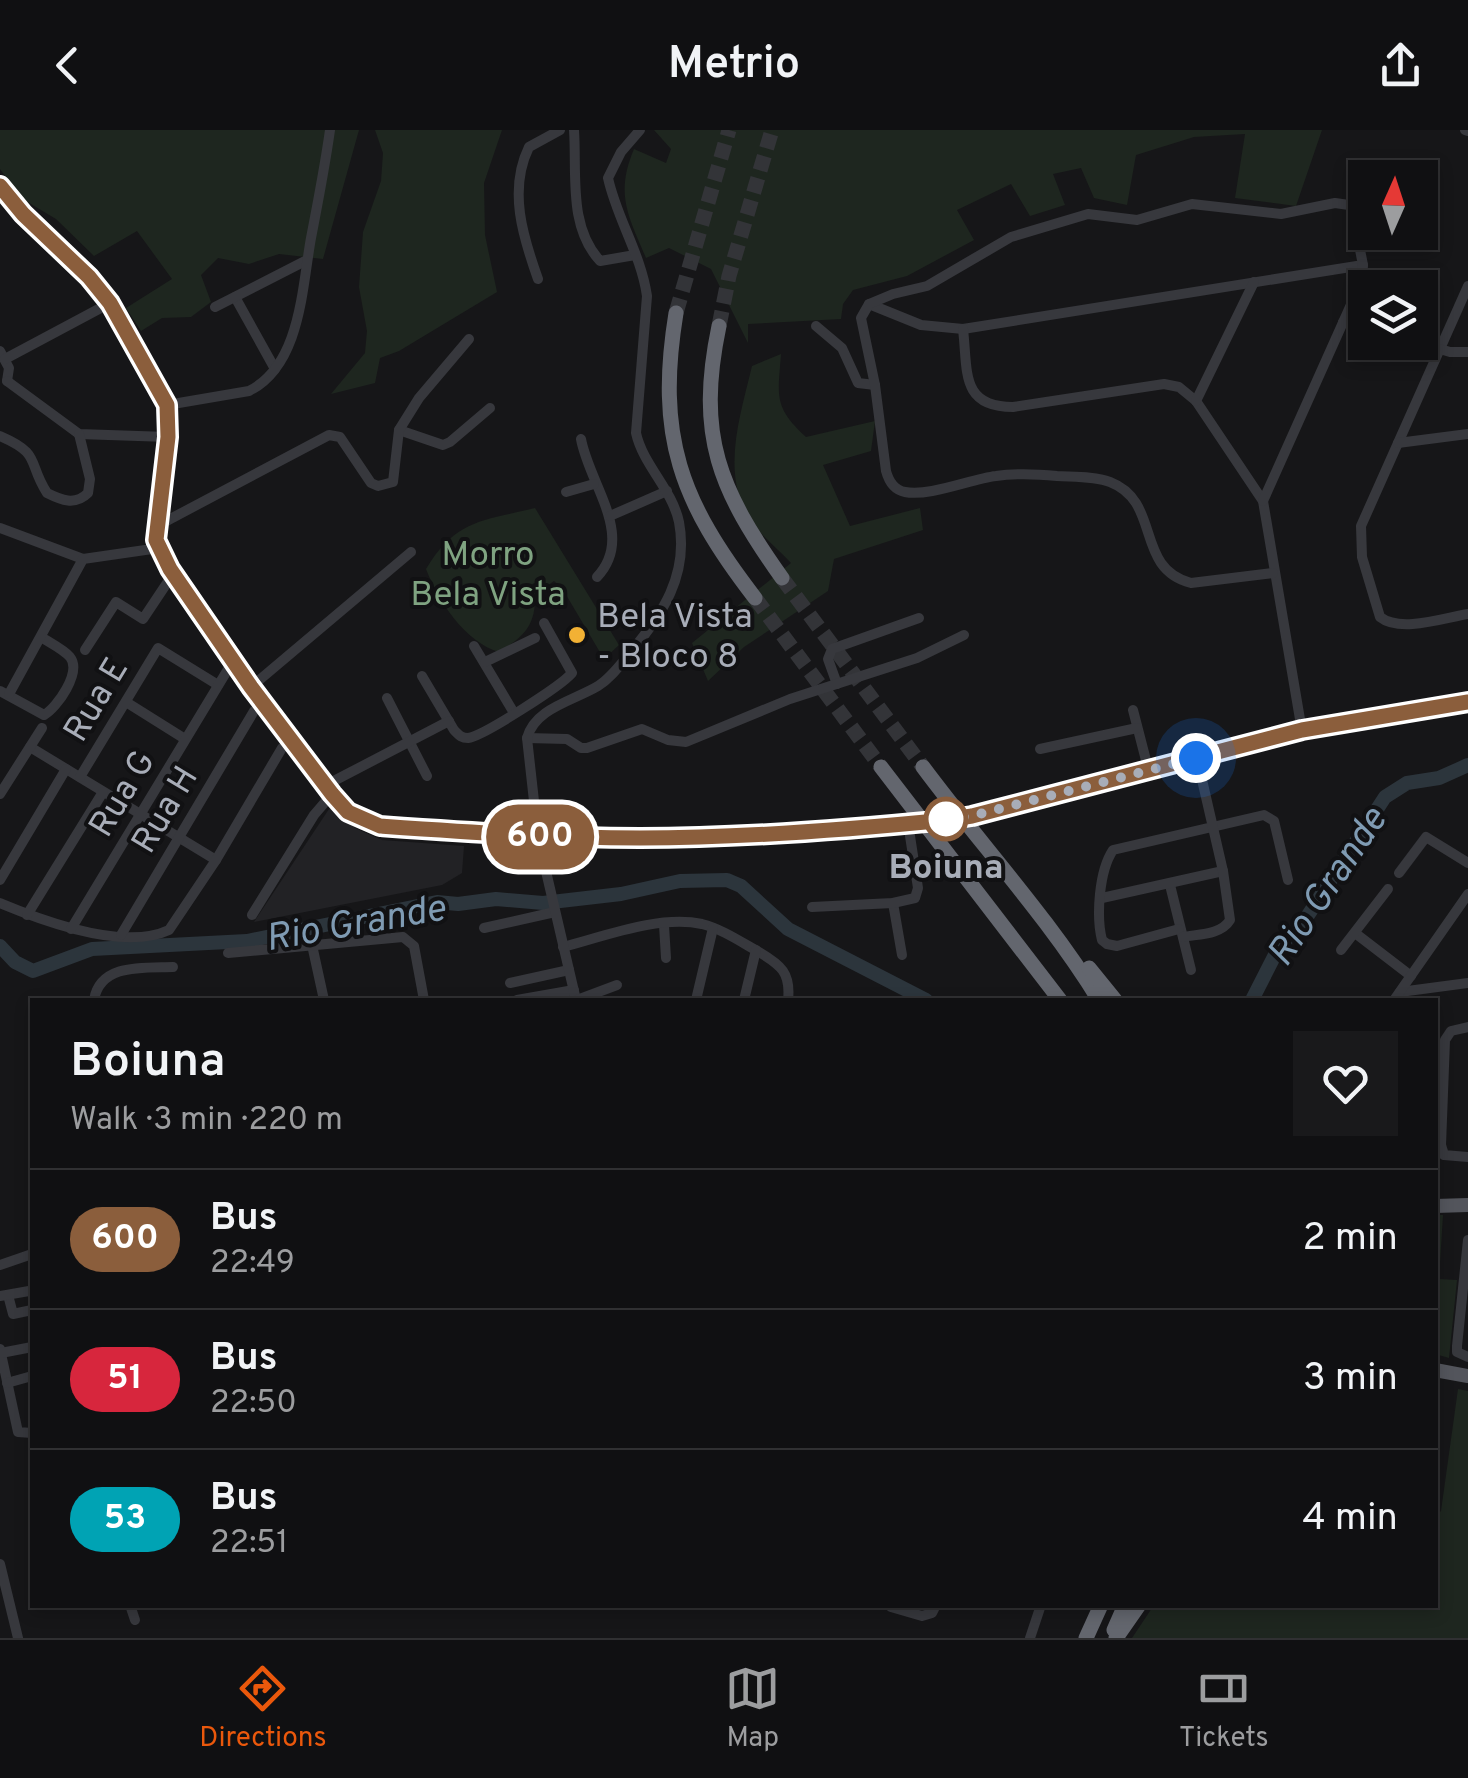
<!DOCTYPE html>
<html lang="en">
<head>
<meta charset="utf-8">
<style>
	:root { --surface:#101012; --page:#19191b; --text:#f1f3f6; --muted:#9c9d9f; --line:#303032; --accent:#ea580c }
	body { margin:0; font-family:Overpass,sans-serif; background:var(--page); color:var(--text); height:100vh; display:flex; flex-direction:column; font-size:38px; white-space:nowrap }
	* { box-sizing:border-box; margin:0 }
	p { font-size:32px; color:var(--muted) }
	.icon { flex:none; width:55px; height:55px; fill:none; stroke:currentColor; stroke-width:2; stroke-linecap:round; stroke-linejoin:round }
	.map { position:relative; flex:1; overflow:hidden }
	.sheet { position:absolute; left:30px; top:868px; width:1408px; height:610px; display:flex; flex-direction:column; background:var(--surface); border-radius:0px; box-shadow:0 5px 15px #0003,0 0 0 2px var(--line) }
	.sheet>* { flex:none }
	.badge { padding:0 20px; border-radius:32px; font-size:35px; line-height:65px }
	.needle { width:65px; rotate:3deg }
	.tools { position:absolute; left:1348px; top:30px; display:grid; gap:20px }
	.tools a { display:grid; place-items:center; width:90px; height:90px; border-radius:0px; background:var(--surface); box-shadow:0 5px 15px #0003,0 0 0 2px var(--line); font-size:50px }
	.you { position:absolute; width:50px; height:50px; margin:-25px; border:8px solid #fff; border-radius:50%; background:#1a73e8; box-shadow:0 0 0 15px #1a73e833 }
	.map>.badge { position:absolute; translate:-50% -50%; box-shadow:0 0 0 5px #fff }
	.round { display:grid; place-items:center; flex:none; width:105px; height:105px; border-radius:0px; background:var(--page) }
	.headline { display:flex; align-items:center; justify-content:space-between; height:170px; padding:0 40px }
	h1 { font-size:48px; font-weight:600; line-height:75px }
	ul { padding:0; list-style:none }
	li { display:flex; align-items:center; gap:30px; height:140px; padding:0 40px; border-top:2px solid var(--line) }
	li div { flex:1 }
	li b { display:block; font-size:38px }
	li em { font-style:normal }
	li .badge { min-width:110px; font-weight:700; text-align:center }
	header { display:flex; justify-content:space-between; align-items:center; height:130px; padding:0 40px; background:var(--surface); font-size:45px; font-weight:600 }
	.tabs { display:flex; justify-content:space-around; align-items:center; height:140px; border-top:2px solid var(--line); background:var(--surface); font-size:28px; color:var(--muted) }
	.tabs a { display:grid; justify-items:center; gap:5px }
	.tabs .active { color:var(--accent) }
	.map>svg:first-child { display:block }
	.built { fill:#222225 }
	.green { fill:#1e261f }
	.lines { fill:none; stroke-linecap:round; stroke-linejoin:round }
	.river { stroke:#2c353c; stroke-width:14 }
	.highway-tunnel { stroke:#333438; stroke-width:15; stroke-dasharray:15 8; stroke-linecap:butt }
	.minor { stroke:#37383d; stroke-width:10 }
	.major { stroke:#53555c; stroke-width:14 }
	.highway { stroke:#63666e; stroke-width:15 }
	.line-casing { stroke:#fff; stroke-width:22 }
	.line { stroke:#8b5e3c; stroke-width:15 }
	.walk { stroke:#a8adb8; stroke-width:10; stroke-dasharray:0 18 }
	.poi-dot { fill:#f2b134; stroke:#111113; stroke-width:4 }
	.stop-dot { fill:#fff; stroke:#8b5e3c; stroke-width:5 }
	.labels { text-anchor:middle; stroke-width:8; stroke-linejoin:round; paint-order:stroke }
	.park-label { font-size:35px; fill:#7fa381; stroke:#111113 }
	.poi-label { font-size:35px; fill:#a8adb8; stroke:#111113; text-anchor:start }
	.street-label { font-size:35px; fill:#a8adb8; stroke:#111113 }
	.stop-label { font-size:35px; font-weight:bold; fill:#a8adb8; stroke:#111113 }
	.water-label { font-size:38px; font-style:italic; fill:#7f9bb3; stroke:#111113 }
</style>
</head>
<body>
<header><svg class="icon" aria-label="back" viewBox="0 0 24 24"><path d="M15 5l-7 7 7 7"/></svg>Metrio<svg class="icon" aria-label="share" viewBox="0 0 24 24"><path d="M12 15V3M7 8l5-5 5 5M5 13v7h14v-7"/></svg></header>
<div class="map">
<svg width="1468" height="1508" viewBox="0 0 1468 1508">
	<rect width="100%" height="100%" fill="#161618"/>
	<!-- built -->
	<path class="built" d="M 331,676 L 355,698 L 382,710 L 464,716 L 462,743 L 442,755 L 254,792 Z"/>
	<!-- green -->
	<g class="green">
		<path d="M 0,0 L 359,0 L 323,129 L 279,124 L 249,134 L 218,128 L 201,145 L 211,172 L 191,187 L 162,188 L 141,201 L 126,178 L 172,149 L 137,101 L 94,126 L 56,89 L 21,68 L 0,39 Z"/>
		<path d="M 375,0 L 502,0 L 484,53 L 485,105 L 497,162 L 399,221 L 380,228 L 375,253 L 331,264 L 365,223 L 367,201 L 359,157 L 363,102 L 381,51 L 383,23 Z"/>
		<path d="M 654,0 L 1322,0 L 1296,76 L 1235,68 L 1245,4 L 1194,7 L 1136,25 L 1127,75 L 1094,68 L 1081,38 L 1053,44 L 1065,75 L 1030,86 L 1011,54 L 957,80 L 974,110 L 907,146 L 853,160 L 843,174 L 841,189 L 748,194 L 748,213 L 711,139 L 669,118 L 646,128 C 628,85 615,64 634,19 L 666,33 L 671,19 Z"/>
		<path d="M 781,224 C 778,266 773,277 806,307 L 875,291 L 871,321 L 823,335 L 850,396 L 920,378 L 923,400 L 834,429 L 828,461 L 744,517 L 708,551 L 692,513 L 791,433 C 779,420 764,408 753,394 C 719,347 740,287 752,236 Z"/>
		<path d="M 535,378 L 619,515 L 604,529 L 562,458 L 554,451 L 535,464 C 536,495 525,506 499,522 C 465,512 438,471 426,439 C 456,389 483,391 535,378 Z"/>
		<path d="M 1435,1085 L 1443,1085 L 1439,1149 L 1457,1150 L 1449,1228 L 1435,1224 Z"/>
		<path d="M 1458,1259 L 1468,1261 L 1468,1508 L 1132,1508 L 1154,1475 L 1435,1475 L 1435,1387 L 1441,1381 Z"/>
	</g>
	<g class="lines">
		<!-- river -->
		<g class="river">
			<path d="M 0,816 L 15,832 L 33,841 L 92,819 L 247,811 L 437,772 L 458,774 L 496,769 L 543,773 L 621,764 L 680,751 L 727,750 L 741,756 L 788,799 L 926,870"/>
			<path d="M 1252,870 L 1280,815 L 1301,796 L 1385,667 L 1407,653 L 1439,648 L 1468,635"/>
		</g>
		<!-- highway-tunnel -->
		<g class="highway-tunnel">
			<path d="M 676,183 L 729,0"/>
			<path d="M 719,196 L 729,146 L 772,0"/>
			<path d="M 782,448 L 923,637"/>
			<path d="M 755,468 L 881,637"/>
		</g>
		<!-- minor -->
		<g class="minor">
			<path d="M 574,0 C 577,44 568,96 600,131 L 635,125"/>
			<path d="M 1465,0 L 1468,1"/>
			<path d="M 0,56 L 23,84 L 89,147 L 110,173 L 167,275 L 168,307 L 157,410 L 170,439 L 251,557 L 332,664 L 348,682 L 380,697 L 538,707 L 644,708 L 946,690 L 972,686 L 1302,601 L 1468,572"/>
			<path d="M 538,149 C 523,107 508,60 529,17 L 560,0"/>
			<path d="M 1468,156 L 1361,396 L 1362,427 L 1380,487 C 1400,503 1444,488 1468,484"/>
			<path d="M 235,167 L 275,239"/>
			<path d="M 869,174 L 921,195 L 963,199 L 1363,135"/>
			<path d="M 215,177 L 307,130"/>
			<path d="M 1343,192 L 1365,198"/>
			<path d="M 816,196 L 842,218 L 858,253 L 875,255"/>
			<path d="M 963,199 C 968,241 960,277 1013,277 L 1164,254 L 1179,257 L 1196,271 L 1263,371 L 1302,601"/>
			<path d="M 1416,212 L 1450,222 L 1468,222"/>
			<path d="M 0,221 L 9,238 L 7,251"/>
			<path d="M 5,229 L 110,173"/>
			<path d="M 7,251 L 79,304 L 168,307"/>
			<path d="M 1196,271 L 1254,152"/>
			<path d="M 167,275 L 249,261 C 301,235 302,157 311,108 C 318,72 325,36 330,0"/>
			<path d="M 399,300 L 443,315 L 450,312 L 490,278"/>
			<path d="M 0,306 C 42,324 27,332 47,363 C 61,370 75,376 88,363 L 90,349 L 79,304"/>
			<path d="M 581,309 C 589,354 636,406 597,447"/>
			<path d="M 1398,313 L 1468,304"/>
			<path d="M 566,362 L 594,354"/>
			<path d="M 1263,371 L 1362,150 L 1363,135 L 1352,79 L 1349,75 L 1335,73 L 1281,84 L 1192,74 L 1137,90 L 1088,84 L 1011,107 L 927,156 L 893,164 L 869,174 L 861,188 L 875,255 L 886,341 C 889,352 894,360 905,362 C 929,367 971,349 996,346 C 1016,343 1037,344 1057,346 C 1074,347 1094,346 1110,352 C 1162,372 1134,438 1191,453 L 1273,443"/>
			<path d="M 610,386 L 667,361"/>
			<path d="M 157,396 L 329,305 L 340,307 L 371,353 L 378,356 L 393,352 L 399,300 L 419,268 L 469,209"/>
			<path d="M 0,398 L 83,429"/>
			<path d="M 474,516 L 514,583"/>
			<path d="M 85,520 L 116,472 L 143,489 L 173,444"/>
			<path d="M 485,532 L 535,508"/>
			<path d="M 422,546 L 454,600 C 459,605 461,608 468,608 C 483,606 561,556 572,543 L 544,493"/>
			<path d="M 837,554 L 828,529 L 832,519 L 919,488"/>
			<path d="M 251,557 L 411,422"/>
			<path d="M 0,561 L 44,585 C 57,578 82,542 70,527 C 63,519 50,513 41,507"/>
			<path d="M 9,564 L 83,429 L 159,418"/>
			<path d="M 387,568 L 427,646"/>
			<path d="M 126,572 L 185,609"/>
			<path d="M 1133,580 L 1148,638"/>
			<path d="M 527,608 L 567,609 L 581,618 L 587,618 L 642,599 L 668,610 L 686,612 L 790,569 L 917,528 L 964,505"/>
			<path d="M 30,617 L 216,730"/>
			<path d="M 1040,619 L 1137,598"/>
			<path d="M 80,647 L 158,518 L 218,555"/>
			<path d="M 326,655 L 449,591"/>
			<path d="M 0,664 L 42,598"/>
			<path d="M 1399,743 L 1426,707 L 1468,733"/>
			<path d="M 0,750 L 66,639"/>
			<path d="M 1170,755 L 1191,840"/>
			<path d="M 1102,768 L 1223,741"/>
			<path d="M 0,773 C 43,791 124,821 169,800 L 216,730 L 282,618"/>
			<path d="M 893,773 L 902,825"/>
			<path d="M 812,777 L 893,773 L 915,768 L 918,758 L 908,693"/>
			<path d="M 27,785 L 103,662"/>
			<path d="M 252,785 L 314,685 L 332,664"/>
			<path d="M 664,795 L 666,828"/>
			<path d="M 484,798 L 555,782"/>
			<path d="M 71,799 L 233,531"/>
			<path d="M 1179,799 L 1117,816 L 1107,814 L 1102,810 C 1096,786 1099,741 1113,720 L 1264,685 L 1274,691 L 1288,750"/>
			<path d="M 1355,803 L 1411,846"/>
			<path d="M 121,805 L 254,581"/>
			<path d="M 1183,807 C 1198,804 1221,805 1230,790 L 1223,741 L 1197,628"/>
			<path d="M 312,815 L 324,870"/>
			<path d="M 563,817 C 605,806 659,785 702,794 C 722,799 741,812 759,822 C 781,835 791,843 788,870"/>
			<path d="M 1341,820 L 1388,759"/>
			<path d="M 228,823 L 403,807 L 414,816 L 424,870"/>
			<path d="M 510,853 L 569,840"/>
			<path d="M 1400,862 L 1468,853"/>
			<path d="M 94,870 C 100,833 144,838 173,837"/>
			<path d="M 517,870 L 574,860"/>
			<path d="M 576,870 L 538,707 L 527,608 C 535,578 573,571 598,556 C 611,548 620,535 630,523 C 662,485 689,445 679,392 C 672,359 643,335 636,303 L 647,166 C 641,124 617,89 608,48 L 621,22 L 640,0"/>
			<path d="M 577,870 L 617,855"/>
			<path d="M 696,870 L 713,798"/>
			<path d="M 744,870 L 756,820"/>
			<path d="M 1394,870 L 1468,764"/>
			<path d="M 1468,897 L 1451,901 L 1445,910 L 1441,1015 L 1444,1025 L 1468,1027"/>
			<path d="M 1468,1110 L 1457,1216 L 1457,1222 L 1468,1227"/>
			<path d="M 0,1135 L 32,1124"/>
			<path d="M 8,1165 L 13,1184 L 32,1180"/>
			<path d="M 0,1166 L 29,1161"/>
			<path d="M 0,1219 L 18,1302 L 32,1303"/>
			<path d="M 1,1223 L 32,1217"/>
			<path d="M 7,1253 L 32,1246"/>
			<path d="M 0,1434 L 18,1508"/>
			<path d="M 130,1475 L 135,1490"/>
			<path d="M 891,1477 L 922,1486 L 932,1483 L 936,1475"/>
			<path d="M 1030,1508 L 1041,1475"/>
		</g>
		<!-- major -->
		<g class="major">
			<path d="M 1435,1076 L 1468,1075"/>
			<path d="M 1435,1240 L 1468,1246"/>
		</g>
		<!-- highway -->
		<g class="highway">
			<path d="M 676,183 C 656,306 680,371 755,468"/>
			<path d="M 719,196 C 696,306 719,359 782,448"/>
			<path d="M 881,637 L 1060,870"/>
			<path d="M 923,637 C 981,715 1048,787 1099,870"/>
			<path d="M 1089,838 L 1115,870"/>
			<path d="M 1114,1500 L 1125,1475"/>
			<path d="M 1086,1508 L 1101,1475"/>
			<path d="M 1116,1508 L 1139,1475"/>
		</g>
	</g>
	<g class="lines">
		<defs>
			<path id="line" d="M 0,56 L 23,84 L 89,147 L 110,173 L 167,275 L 168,307 L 156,410 L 170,439 L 251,557 L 332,664 L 348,682 L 380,696 C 467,702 553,708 640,708 C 742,708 845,700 946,690 L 972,686 L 1302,600 L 1468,572"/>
		</defs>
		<!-- line casing -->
		<use href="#line" class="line-casing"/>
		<!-- line -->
		<use href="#line" class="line"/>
		<!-- walk -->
		<path class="walk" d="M 946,689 L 972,686 L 1196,628"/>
	</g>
	<!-- markers -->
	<circle class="poi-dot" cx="577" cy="505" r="10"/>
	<circle class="stop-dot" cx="946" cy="689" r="20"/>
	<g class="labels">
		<!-- park labels -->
		<g class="park-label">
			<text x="488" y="435">Morro<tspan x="488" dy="40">Bela Vista</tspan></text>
		</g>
		<!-- poi labels -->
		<g class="poi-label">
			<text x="597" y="497">Bela Vista<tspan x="597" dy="40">- Bloco 8</tspan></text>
		</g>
		<!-- street labels -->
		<g class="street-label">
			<text transform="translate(95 569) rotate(-59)" y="12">Rua E</text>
			<text transform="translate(121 663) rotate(-59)" y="12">Rua G</text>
			<text transform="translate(164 679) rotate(-59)" y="12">Rua H</text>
		</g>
		<!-- stop labels -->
		<g class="stop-label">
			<text x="946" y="748">Boiuna</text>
		</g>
		<!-- water labels -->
		<g class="water-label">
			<text transform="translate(1326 756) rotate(-56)" y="13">Rio Grande</text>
			<text transform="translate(355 792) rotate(-10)" y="13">Rio Grande</text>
		</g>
	</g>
</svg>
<div class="tools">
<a><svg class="needle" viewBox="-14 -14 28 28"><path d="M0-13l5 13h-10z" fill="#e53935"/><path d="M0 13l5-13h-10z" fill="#9c9d9f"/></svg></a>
<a><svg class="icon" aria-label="layers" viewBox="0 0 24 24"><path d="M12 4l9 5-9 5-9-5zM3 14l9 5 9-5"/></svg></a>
</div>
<div class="you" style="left:1196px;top:628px"></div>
<b class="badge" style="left:540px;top:707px;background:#8b5e3c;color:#fff">600</b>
<section class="sheet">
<div class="headline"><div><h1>Boiuna</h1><p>Walk · 3 min · 220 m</p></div><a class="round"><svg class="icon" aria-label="heart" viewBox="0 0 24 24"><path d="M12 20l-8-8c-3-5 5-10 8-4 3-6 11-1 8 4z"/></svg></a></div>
<ul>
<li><span class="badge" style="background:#8b5e3c;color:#fff">600</span><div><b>Bus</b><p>22:49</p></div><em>2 min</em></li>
<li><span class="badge" style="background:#d7263d;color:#fff">51</span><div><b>Bus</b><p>22:50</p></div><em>3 min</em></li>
<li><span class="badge" style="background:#00a3b4;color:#fff">53</span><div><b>Bus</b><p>22:51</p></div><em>4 min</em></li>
</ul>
</section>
</div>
<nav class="tabs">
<a class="active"><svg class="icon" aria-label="directions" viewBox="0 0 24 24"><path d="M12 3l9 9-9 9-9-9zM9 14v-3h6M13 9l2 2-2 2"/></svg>Directions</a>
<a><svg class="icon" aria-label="map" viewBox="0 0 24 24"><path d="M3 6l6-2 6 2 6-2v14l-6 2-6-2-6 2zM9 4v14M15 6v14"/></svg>Map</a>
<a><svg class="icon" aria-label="tickets" viewBox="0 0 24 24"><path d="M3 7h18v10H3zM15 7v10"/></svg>Tickets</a>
</nav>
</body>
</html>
